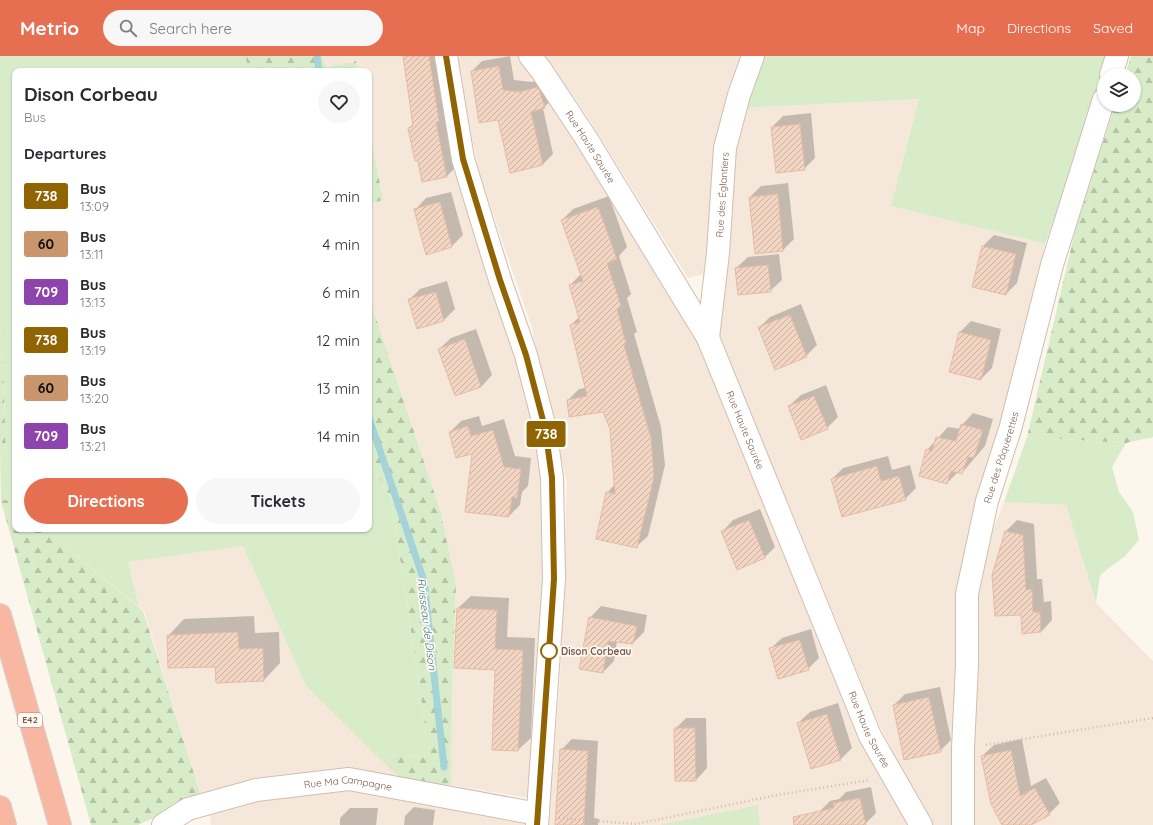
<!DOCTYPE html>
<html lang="en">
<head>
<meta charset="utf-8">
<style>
	:root { --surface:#fff; --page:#f7f7f7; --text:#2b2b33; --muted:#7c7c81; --accent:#e76f51 }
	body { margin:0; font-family:Quicksand,sans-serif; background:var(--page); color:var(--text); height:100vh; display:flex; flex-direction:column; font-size:15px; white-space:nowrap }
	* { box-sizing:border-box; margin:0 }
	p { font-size:13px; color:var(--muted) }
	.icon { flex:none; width:22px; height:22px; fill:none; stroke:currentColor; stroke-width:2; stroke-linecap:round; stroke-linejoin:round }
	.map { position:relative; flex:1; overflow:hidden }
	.panel { position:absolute; left:12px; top:12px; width:360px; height:464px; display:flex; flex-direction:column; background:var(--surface); border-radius:8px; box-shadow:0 1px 3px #0004 }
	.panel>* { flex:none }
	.badge { padding:0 8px; border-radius:3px; font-size:14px; line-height:26px }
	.buttons { position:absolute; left:1097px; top:12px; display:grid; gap:8px }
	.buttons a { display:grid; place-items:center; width:44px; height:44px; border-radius:50%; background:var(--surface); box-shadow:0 1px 3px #0004; font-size:20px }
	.map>.badge { position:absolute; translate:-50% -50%; box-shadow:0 0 0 2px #fff }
	h2 { padding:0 12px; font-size:15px; line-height:36px }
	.round { display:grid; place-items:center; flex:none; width:42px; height:42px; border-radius:21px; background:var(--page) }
	.summary { display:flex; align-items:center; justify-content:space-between; height:68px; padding:0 12px }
	h1 { font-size:19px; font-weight:700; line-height:30px }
	.action { display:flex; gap:8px; margin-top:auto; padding:8px 12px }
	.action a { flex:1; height:46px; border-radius:24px; background:var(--accent); color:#fff; font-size:16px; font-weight:700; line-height:46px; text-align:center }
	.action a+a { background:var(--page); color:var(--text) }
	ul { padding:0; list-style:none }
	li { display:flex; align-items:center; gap:12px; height:48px; padding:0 12px }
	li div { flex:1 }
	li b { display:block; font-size:15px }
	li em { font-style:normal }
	li .badge { min-width:44px; font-weight:700; text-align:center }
	header { display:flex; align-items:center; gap:24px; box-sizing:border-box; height:56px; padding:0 20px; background:var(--accent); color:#fff }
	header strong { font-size:19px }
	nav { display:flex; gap:22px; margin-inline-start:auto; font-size:14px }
	.search { width:280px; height:36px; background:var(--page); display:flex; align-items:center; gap:10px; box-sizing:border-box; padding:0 14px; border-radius:22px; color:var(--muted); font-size:15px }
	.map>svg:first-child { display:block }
	.residential { fill:#f5e8da }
	.grass { fill:#d8ecc9 }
	.forest { fill:url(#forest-firs) }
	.shadow { fill:#0003 }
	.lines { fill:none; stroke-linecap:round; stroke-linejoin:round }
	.stream { stroke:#a5d3da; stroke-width:7 }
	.building { fill:url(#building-hatch); stroke:#e6bba3 }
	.minor-casing { stroke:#d1beb0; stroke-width:24 }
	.highway-casing { stroke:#dad1cd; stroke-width:24 }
	.path { stroke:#d9b8a5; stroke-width:2.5; stroke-dasharray:1 3; stroke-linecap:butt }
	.minor { stroke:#fff; stroke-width:22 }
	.highway { stroke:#f7b7a3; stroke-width:22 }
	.line-casing { stroke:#fff; stroke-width:9 }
	.line { stroke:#916403; stroke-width:6 }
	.stop-dot { fill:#fff; stroke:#916403; stroke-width:2 }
	.labels { text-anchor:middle; stroke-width:3.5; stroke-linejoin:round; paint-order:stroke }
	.shield { fill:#fffaf3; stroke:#a28b7f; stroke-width:1 }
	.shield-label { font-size:9px; font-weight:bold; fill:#7a5c4d }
	.street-label { font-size:10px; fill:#7a5c4d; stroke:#fffaf3 }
	.stop-label { font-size:10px; font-weight:bold; fill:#7a5c4d; stroke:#fffaf3; text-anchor:start }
	.water-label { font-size:11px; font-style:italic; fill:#437c86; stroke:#fffaf3 }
</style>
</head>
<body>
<header>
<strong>Metrio</strong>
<div class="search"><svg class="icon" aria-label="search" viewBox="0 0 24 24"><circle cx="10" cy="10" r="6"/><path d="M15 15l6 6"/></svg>Search here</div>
<nav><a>Map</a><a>Directions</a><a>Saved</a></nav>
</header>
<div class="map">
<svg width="1153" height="769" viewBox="0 0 1153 769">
	<defs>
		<pattern id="forest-firs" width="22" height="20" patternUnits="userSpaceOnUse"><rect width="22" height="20" fill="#d8ecc9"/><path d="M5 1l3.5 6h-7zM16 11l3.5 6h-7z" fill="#b4c2a5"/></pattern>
		<pattern id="building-hatch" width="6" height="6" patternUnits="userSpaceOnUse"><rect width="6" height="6" fill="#f3d5c3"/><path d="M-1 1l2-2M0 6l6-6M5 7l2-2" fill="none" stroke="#cab0a1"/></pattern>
	</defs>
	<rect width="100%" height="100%" fill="#fdf6ec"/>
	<!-- residential -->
	<g class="residential">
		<path d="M 323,0 L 442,0 L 536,354 L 546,443 L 536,690 L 528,742 L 451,729 L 452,632 L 456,529 L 441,457 L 369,241 L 369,148 L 383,144 L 369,72 L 369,15 L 358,15 L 356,5 L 326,11 Z"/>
		<path d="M 457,0 L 520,0 L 558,51 L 699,283 L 917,769 L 760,769 L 758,749 L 658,769 L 548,769 L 560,623 L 567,427 L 531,269 L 478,114 Z"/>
		<path d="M 545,0 L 748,0 L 709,217 L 688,222 L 587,60 Z"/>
		<path d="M 919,43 L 891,150 L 1045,188 L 1028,276 L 979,457 L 956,769 L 929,769 L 876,662 L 788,446 L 714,281 L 726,126 L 743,52 Z"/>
		<path d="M 1004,446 L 1066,449 L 1096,547 L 1153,605 L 1153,769 L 970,769 L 974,522 Z"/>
		<path d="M 243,490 L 306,630 L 404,725 L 201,740 L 144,555 L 139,551 L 128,506 Z"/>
		<path d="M 351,734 L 530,767 L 530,769 L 211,769 L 209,752 L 280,735 Z"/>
	</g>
	<!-- grass -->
	<g class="grass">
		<path d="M 0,0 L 246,0 L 248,15 L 15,15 L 15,442 L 1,445 L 0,394 L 6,396 L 2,288 L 0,275 Z"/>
		<path d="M 761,0 L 1111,0 L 1045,188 L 891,150 L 919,43 L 743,52 Z"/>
		<path d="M 1027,381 L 1126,387 L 1112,411 L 1119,436 L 1133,456 L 1139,484 L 1125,500 L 1100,519 L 1096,547 L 1066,449 L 1004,446 Z"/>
		<path d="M 369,405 L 391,442 L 430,701 L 374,697 L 306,630 L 243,490 L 128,506 L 139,551 L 56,483 L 50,473 L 369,473 Z"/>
		<path d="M 758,749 L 760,769 L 658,769 Z"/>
	</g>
	<!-- forest -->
	<g class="forest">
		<path d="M 246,0 L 323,0 L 326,11 L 356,5 L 358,15 L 248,15 Z"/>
		<path d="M 1131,0 L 1153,0 L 1153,381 L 1126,387 L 1027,381 L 1076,171 L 1115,49 L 1134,49 L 1134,19 L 1125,19 Z"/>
		<path d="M 369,72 L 383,144 L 369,148 Z"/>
		<path d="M 369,241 L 441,457 L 456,529 L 452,632 L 451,729 L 404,725 L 374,697 L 430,701 L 391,442 L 369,405 Z"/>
		<path d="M 0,275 L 2,288 L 6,396 L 0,394 Z"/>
		<path d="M 15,442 L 15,473 L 50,473 L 56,483 L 143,555 L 201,740 L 138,769 L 91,769 L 1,445 Z"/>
	</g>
	<!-- shadow -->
	<g class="shadow">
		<path d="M 404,0 L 442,0 L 456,111 L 447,120 L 419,103 L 409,72 L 413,68 Z"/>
		<path d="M 510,0 L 514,24 L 532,26 L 548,21 L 555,41 L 543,52 L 553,98 L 543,108 L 511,115 L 499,63 L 472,15 L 482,5 Z"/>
		<path d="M 811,57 L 815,102 L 804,113 L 772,71 L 783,60 Z"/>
		<path d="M 788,127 L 794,183 L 783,194 L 750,141 L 761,130 Z"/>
		<path d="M 451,136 L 463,179 L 452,190 L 415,154 L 426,142 Z"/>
		<path d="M 609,140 L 627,191 L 619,200 L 631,238 L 627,242 L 637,276 L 634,278 L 661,371 L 665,409 L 648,480 L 637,490 L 607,437 L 615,428 L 611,372 L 604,355 L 568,344 L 579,333 L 586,332 L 571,269 L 579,261 L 570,229 L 581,218 L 562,164 L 573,153 Z"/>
		<path d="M 994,179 L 1027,187 L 1017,227 L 1006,238 L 983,190 Z"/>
		<path d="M 779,198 L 782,224 L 770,235 L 736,212 L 748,201 Z"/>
		<path d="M 447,225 L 455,253 L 444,264 L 418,272 L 409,244 L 420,233 Z"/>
		<path d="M 801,248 L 817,289 L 806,300 L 759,272 L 770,261 Z"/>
		<path d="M 971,265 L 1001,273 L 992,312 L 981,323 L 960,276 Z"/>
		<path d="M 476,273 L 492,319 L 481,331 L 455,339 L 439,293 L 451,282 Z"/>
		<path d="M 826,329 L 838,361 L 827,372 L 789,350 L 801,339 Z"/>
		<path d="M 973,357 L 993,363 L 985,390 L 962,417 L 958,416 L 947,427 L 927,394 L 948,371 L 961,373 L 962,369 Z"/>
		<path d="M 479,360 L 482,370 L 504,363 L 515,400 L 531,402 L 528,430 L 522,436 L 520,449 L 509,460 L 473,397 L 450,376 L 461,365 Z"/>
		<path d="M 888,400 L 892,414 L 910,409 L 916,432 L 905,443 L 832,423 L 843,412 Z"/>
		<path d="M 760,453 L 775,491 L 764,502 L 722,476 L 733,464 Z"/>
		<path d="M 1017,464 L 1034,468 L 1037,523 L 1042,523 L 1044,546 L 1051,545 L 1052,564 L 1041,576 L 1022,558 L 993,519 L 1006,475 Z"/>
		<path d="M 471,540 L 509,542 L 507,581 L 535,582 L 531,682 L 518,694 L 493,693 L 496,613 L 458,552 Z"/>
		<path d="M 601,550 L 647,559 L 644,576 L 633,587 L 617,585 L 614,605 L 603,616 L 590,562 Z"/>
		<path d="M 254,560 L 255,577 L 279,576 L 280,607 L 264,624 L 216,610 L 168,580 L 184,563 Z"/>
		<path d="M 811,573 L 819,602 L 808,613 L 770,593 L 782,582 Z"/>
		<path d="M 940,631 L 951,684 L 940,695 L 894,649 L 905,638 Z"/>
		<path d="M 838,647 L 852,692 L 841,703 L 812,712 L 798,667 L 810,656 Z"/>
		<path d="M 686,662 L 706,662 L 707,712 L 696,724 L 675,673 Z"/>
		<path d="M 572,683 L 598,685 L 594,762 L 599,763 L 598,769 L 556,769 L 561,694 Z"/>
		<path d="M 1022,683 L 1031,730 L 1046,722 L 1060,747 L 1049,758 L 1029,769 L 1003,769 L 982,700 L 994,689 Z"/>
		<path d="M 871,731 L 876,757 L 865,768 L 822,769 L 819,756 L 830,745 L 839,743 L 846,736 Z"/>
		<path d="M 414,751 L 435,754 L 433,769 L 404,769 L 405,760 Z"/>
		<path d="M 350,752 L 378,752 L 376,769 L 340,769 L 340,762 Z"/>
	</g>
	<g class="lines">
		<!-- stream -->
		<g class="stream">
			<path d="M 317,0 L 319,15"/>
			<path d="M 369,362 L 424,525 L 444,711"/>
		</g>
	</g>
	<!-- building -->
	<g class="building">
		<path d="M 403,0 L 429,0 L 439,65 L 436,66 L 447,121 L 422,126 L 418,105 L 415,105 L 408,72 L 413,70 Z"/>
		<path d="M 499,10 L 503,34 L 520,36 L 537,31 L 539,33 L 545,52 L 531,56 L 543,109 L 510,117 L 498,64 L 479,67 L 471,15 Z"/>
		<path d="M 800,68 L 805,114 L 776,117 L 771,71 Z"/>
		<path d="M 778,138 L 783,195 L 755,198 L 749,141 Z"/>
		<path d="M 440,146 L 452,191 L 426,199 L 414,153 Z"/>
		<path d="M 598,151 L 617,203 L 607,207 L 621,250 L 617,253 L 626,288 L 624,289 L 651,382 L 654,421 L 637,492 L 596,483 L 606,436 L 615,438 L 610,373 L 603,356 L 569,361 L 567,344 L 587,340 L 570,269 L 580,266 L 569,229 L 583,225 L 561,164 Z"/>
		<path d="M 982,190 L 1016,198 L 1006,239 L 972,231 Z"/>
		<path d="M 768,209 L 771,236 L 738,239 L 735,212 Z"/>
		<path d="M 436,236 L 444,265 L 417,273 L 408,243 Z"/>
		<path d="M 790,259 L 807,301 L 775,314 L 758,271 Z"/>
		<path d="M 959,276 L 991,284 L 981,324 L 949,316 Z"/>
		<path d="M 465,283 L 481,331 L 455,340 L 438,293 Z"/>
		<path d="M 814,340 L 828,373 L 801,384 L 788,350 Z"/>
		<path d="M 961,368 L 983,374 L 974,402 L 968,401 L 962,418 L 951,415 L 947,428 L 919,420 L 926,393 L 932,395 L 936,381 L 956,385 Z"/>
		<path d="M 468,370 L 471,380 L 493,374 L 504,411 L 521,413 L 517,442 L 512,441 L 509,461 L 465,456 L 472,398 L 456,402 L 449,376 Z"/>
		<path d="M 877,410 L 881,425 L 899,420 L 906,444 L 842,461 L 831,423 Z"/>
		<path d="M 749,464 L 765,502 L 737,514 L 721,475 Z"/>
		<path d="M 1005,475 L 1023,479 L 1026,534 L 1032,533 L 1033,556 L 1040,556 L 1041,576 L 1022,578 L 1021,559 L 995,560 L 992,519 Z"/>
		<path d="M 457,552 L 497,554 L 495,593 L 523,594 L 518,695 L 492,694 L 495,614 L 454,612 Z"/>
		<path d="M 589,561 L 637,570 L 633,588 L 608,585 L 603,617 L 579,613 Z"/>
		<path d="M 238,576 L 239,593 L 263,592 L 264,625 L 216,627 L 215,611 L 168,612 L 167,579 Z"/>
		<path d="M 800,584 L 809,614 L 778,623 L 769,592 Z"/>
		<path d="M 929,641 L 941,696 L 904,704 L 893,649 Z"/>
		<path d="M 827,658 L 841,704 L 811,713 L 797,667 Z"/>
		<path d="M 674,672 L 695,672 L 696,725 L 675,725 Z"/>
		<path d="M 560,693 L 588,695 L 584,769 L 555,769 Z"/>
		<path d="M 1011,694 L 1020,740 L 1035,732 L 1050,759 L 1031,769 L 1002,769 L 991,748 L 981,700 Z"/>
		<path d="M 860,742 L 866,769 L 794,769 L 793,761 L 834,752 L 833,747 Z"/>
	</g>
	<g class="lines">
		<defs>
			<g id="minor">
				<path d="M 446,0 L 463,103 L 500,224 L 526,299 L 545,372 L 552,422 L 554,523 L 537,769"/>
				<path id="s1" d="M 530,0 L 541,14 L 586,82 L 708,282 L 870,680 L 921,769"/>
				<path d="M 1111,19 L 1117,0"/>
				<path id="s2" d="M 708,282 L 718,197 L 725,92 L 739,39 L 753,0"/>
				<path id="s3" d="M 163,769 L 188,753 L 256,734 L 349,723 L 538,758"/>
				<path id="s4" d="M 963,769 L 963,692 L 967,609 L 967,538 L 987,445 L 1011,370 L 1052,209 L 1104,43"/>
			</g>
			<g id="highway">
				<path d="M 0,559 L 60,769"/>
				<path d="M 0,751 L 5,769"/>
			</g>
		</defs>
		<!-- minor casing -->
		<use href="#minor" class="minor-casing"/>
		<!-- highway casing -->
		<use href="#highway" class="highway-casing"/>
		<!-- path -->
		<g class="path">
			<path d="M 986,689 L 1153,662"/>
			<path d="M 559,762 L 636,768 L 777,739 L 870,724"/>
		</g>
		<!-- minor -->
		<use href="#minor" class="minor"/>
		<!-- highway -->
		<use href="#highway" class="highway"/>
	</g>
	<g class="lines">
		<defs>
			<path id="line" d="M 446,0 L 463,103 L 500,224 L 526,299 L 545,372 L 552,422 L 554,523 L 537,769"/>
		</defs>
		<!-- line casing -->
		<use href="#line" class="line-casing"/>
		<!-- line -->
		<use href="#line" class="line"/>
	</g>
	<!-- markers -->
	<circle class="stop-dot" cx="549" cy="595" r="8"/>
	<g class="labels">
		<!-- shield labels -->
		<rect class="shield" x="18" y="657" width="24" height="14" rx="3"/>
		<g class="shield-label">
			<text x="30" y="667">E42</text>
		</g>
		<!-- street labels -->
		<g class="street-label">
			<text dy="4" stroke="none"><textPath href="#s1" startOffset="109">Rue Haute Saurée</textPath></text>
			<text dy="4" stroke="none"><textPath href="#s2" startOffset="144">Rue des Églantiers</textPath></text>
			<text dy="4" stroke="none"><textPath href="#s1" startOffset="433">Rue Haute Saurée</textPath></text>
			<text dy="4" stroke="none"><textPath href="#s4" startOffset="372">Rue des Pâquerettes</textPath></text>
			<text dy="4" stroke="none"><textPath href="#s1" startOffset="757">Rue Haute Saurée</textPath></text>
			<text dy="4" stroke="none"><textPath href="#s3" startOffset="193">Rue Ma Campagne</textPath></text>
		</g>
		<!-- stop labels -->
		<g class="stop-label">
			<text x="561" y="599">Dison Corbeau</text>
		</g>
		<!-- water labels -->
		<g class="water-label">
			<text transform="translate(427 568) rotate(83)" y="4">Ruisseau de Dison</text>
		</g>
	</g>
</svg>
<div class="buttons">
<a><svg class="icon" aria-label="layers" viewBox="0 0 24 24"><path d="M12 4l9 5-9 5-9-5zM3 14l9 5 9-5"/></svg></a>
</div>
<b class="badge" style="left:546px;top:378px;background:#916403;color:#fff">738</b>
<section class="panel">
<div class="summary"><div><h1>Dison Corbeau</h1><p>Bus</p></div><a class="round"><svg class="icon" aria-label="heart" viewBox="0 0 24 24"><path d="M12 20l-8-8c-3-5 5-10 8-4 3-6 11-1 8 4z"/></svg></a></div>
<h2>Departures</h2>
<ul>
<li><span class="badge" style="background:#916403;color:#fff">738</span><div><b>Bus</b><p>13:09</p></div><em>2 min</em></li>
<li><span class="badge" style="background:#c9956d;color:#111">60</span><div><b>Bus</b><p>13:11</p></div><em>4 min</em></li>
<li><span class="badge" style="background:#8e44ad;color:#fff">709</span><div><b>Bus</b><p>13:13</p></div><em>6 min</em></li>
<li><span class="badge" style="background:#916403;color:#fff">738</span><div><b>Bus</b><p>13:19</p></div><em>12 min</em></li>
<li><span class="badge" style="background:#c9956d;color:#111">60</span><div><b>Bus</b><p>13:20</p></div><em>13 min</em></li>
<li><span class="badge" style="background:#8e44ad;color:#fff">709</span><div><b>Bus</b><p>13:21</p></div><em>14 min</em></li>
</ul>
<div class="action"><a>Directions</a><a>Tickets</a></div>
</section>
</div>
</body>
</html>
